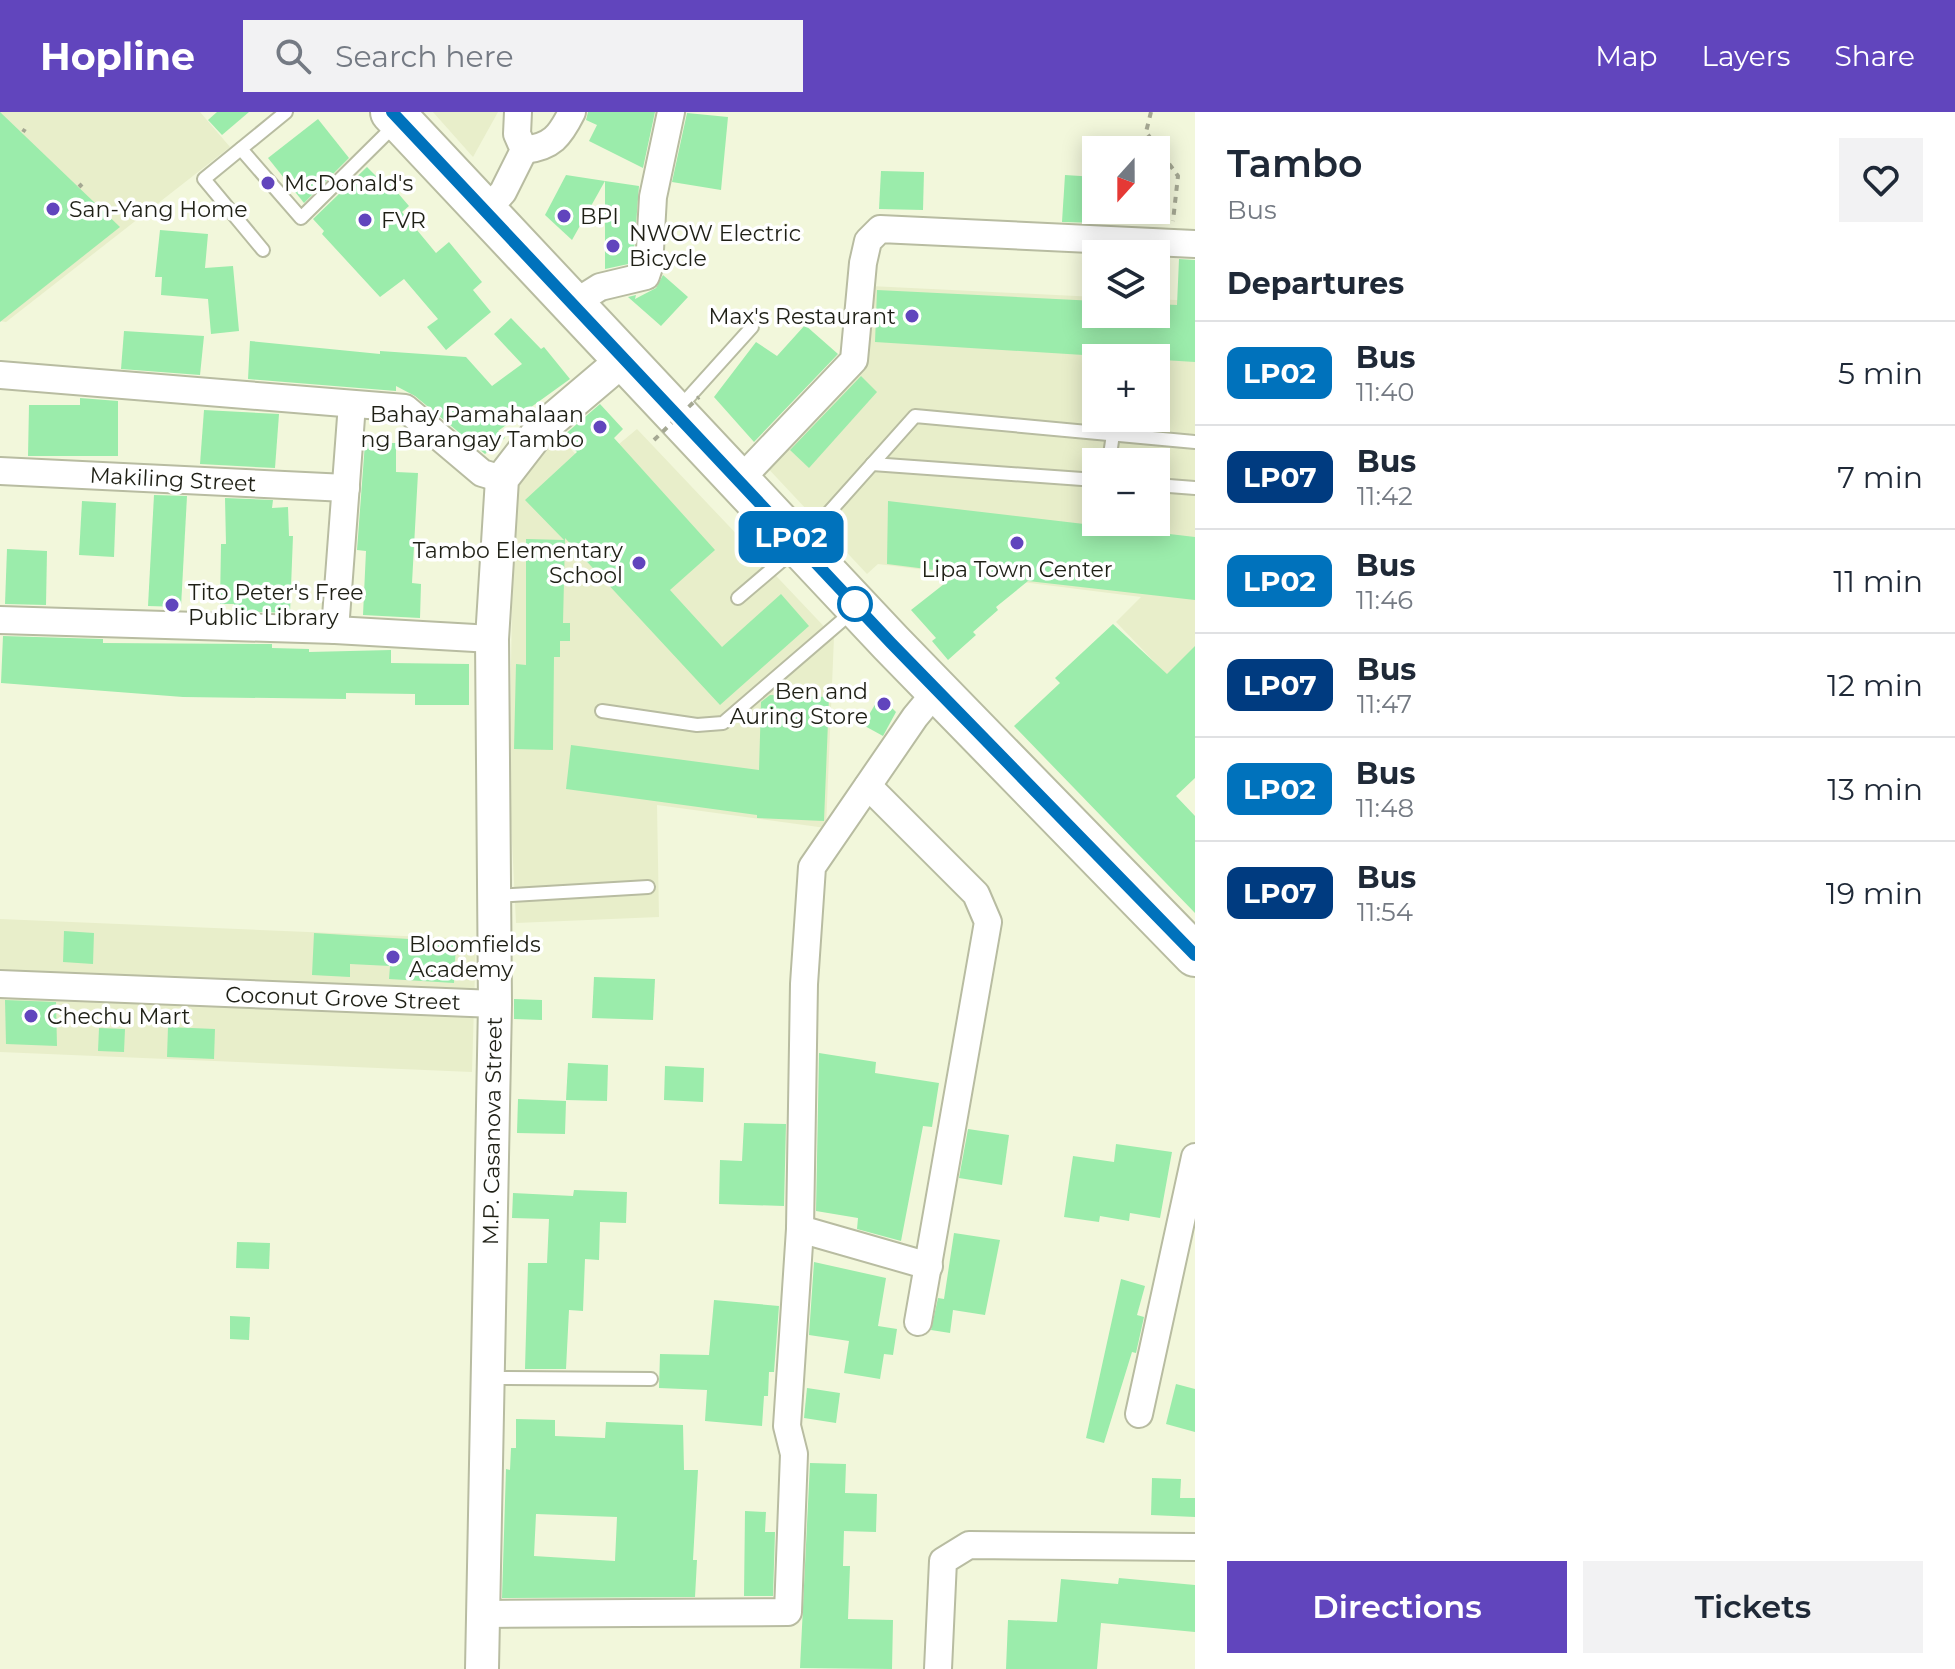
<!DOCTYPE html>
<html lang="en">
<head>
<meta charset="utf-8">
<style>
	:root { --surface:#fff; --page:#f2f2f3; --text:#1f2937; --muted:#747a83; --line:#e0e1e3; --accent:#6145bd }
	body { margin:0; font-family:Montserrat,sans-serif; background:var(--page); color:var(--text); height:100vh; display:flex; flex-direction:column; font-size:30px; white-space:nowrap }
	* { box-sizing:border-box; margin:0 }
	p { font-size:26px; color:var(--muted) }
	.icon { flex:none; width:44px; height:44px; fill:none; stroke:currentColor; stroke-width:2; stroke-linecap:round; stroke-linejoin:round }
	.map { position:relative; flex:1; overflow:hidden }
	.sheet { display:flex; flex-direction:column; background:var(--surface); width:760px }
	.sheet>* { flex:none }
	.badge { padding:0 16px; border-radius:12px; font-size:28px; line-height:52px }
	.needle { width:52px; rotate:201deg }
	.fabs { position:absolute; left:1082px; top:24px; display:grid; gap:16px }
	.fabs a { display:grid; place-items:center; width:88px; height:88px; border-radius:0px; background:var(--surface); box-shadow:0 4px 20px #0003; font-size:40px }
	.map>.badge { position:absolute; translate:-50% -50%; box-shadow:0 0 0 4px #fff }
	h2 { padding:0 32px; font-size:30px; line-height:72px }
	.round { display:grid; place-items:center; flex:none; width:84px; height:84px; border-radius:0px; background:var(--page) }
	.headline { display:flex; align-items:center; justify-content:space-between; height:136px; padding:0 32px }
	h1 { font-size:38px; font-weight:600; line-height:60px }
	.button { display:flex; gap:16px; margin-top:auto; padding:16px 32px }
	.button a { flex:1; height:92px; border-radius:0px; background:var(--accent); color:#fff; font-size:32px; font-weight:600; line-height:92px; text-align:center }
	.button a+a { background:var(--page); color:var(--text) }
	ul { padding:0; list-style:none }
	li { display:flex; align-items:center; gap:24px; height:104px; padding:0 32px; border-top:2px solid var(--line) }
	li div { flex:1 }
	li b { display:block; font-size:30px }
	li em { font-style:normal }
	li .badge { min-width:88px; font-weight:700; text-align:center }
	header { display:flex; align-items:center; gap:48px; box-sizing:border-box; height:112px; padding:0 40px; background:var(--accent); color:#fff }
	header strong { font-size:38px }
	nav { display:flex; gap:44px; margin-inline-start:auto; font-size:28px }
	.search { width:560px; height:72px; background:var(--page); display:flex; align-items:center; gap:20px; box-sizing:border-box; padding:0 28px; border-radius:0px; color:var(--muted); font-size:30px }
	main { display:flex; flex:1; min-height:0 }
	.map>svg:first-child { display:block }
	.built { fill:#e8eeca; fill-rule:evenodd }
	.building { fill:#9becab; fill-rule:evenodd }
	.lines { fill:none; stroke-linecap:round; stroke-linejoin:round }
	.service-casing { stroke:#b8bca1; stroke-width:16 }
	.minor-casing { stroke:#b8bca1; stroke-width:30 }
	.tertiary-casing { stroke:#b8bca1; stroke-width:36 }
	.trunk-casing { stroke:#b8bca1; stroke-width:46 }
	.path { stroke:#a5a893; stroke-width:4; stroke-dasharray:6 6; stroke-linecap:butt }
	.service { stroke:#fff; stroke-width:12 }
	.minor { stroke:#fff; stroke-width:26 }
	.tertiary { stroke:#fff; stroke-width:32 }
	.trunk { stroke:#fff; stroke-width:42 }
	.path-bridge { stroke:#a5a893; stroke-width:4; stroke-dasharray:6 6; stroke-linecap:butt }
	.line-casing { stroke:#fff; stroke-width:18 }
	.line { stroke:#0072bc; stroke-width:12 }
	.poi-dot { fill:#6145bd; stroke:#fff; stroke-width:3 }
	.stop-dot { fill:#fff; stroke:#0072bc; stroke-width:4 }
	.labels { text-anchor:middle; stroke-width:7; stroke-linejoin:round; paint-order:stroke }
	.poi-label { font-size:22px; fill:#1f2016; stroke:#fff; text-anchor:start }
	.street-label { font-size:22px; fill:#1f2016; stroke:#fff }
</style>
</head>
<body>
<header>
<strong>Hopline</strong>
<div class="search"><svg class="icon" aria-label="search" viewBox="0 0 24 24"><circle cx="10" cy="10" r="6"/><path d="M15 15l6 6"/></svg>Search here</div>
<nav><a>Map</a><a>Layers</a><a>Share</a></nav>
</header>
<main>
<div class="map">
<svg width="1195" height="1557" viewBox="0 0 1195 1557">
	<rect width="100%" height="100%" fill="#f2f7db"/>
	<!-- built -->
	<g class="built">
		<path d="M 0,0 L 200,0 L 230,35 L 6,210 L 0,209 Z"/>
		<path d="M 433,0 L 498,0 L 473,45 Z"/>
		<path d="M 870,174 L 1096,185 L 1096,202 L 1156,202 L 1156,187 L 1195,189 L 1195,634 L 1165,561 L 1116,510 L 1141,485 L 878,452 L 867,462 L 763,351 L 867,244 ZM 1096,246 L 1156,246 L 1156,306 L 1096,306 ZM 1096,350 L 1156,350 L 1156,410 L 1096,410 Z"/>
		<path d="M 637,317 L 834,525 L 826,716 L 657,693 L 659,805 L 516,811 L 509,668 L 514,378 L 559,324 L 589,357 Z"/>
		<path d="M 0,807 L 476,827 L 472,960 L 0,940 Z"/>
	</g>
	<!-- building -->
	<g class="building">
		<path d="M 0,0 L 120,115 L 0,210 Z"/>
		<path d="M 217,0 L 249,0 L 222,23 L 208,8 Z"/>
		<path d="M 588,0 L 655,0 L 643,56 L 589,29 L 597,13 L 586,8 Z"/>
		<path d="M 687,1 L 728,5 L 721,78 L 672,70 Z"/>
		<path d="M 318,7 L 349,46 L 304,91 L 268,46 Z"/>
		<path d="M 367,55 L 381,69 L 385,66 L 409,94 L 402,100 L 436,141 L 449,130 L 482,170 L 473,178 L 491,200 L 446,238 L 427,215 L 438,207 L 404,167 L 380,185 L 322,122 L 324,119 L 313,107 Z"/>
		<path d="M 881,59 L 924,60 L 923,98 L 879,97 Z"/>
		<path d="M 566,63 L 605,69 L 572,128 L 545,103 Z"/>
		<path d="M 1065,63 L 1096,65 L 1096,111 L 1062,110 Z"/>
		<path d="M 605,69 L 639,74 L 633,151 L 605,157 Z"/>
		<path d="M 160,118 L 208,122 L 205,156 L 233,154 L 239,219 L 211,222 L 208,187 L 161,183 L 162,165 L 155,165 Z"/>
		<path d="M 1179,147 L 1195,148 L 1195,250 L 875,230 L 877,178 L 1096,189 L 1096,202 L 1156,202 L 1156,192 L 1177,193 Z"/>
		<path d="M 663,163 L 688,185 L 661,214 L 628,185 L 636,183 L 635,187 L 656,176 Z"/>
		<path d="M 511,206 L 541,237 L 544,235 L 570,267 L 498,319 L 505,326 L 485,342 L 415,284 L 396,274 L 396,279 L 248,267 L 250,229 L 380,242 L 380,239 L 466,245 L 492,274 L 522,252 L 494,222 Z"/>
		<path d="M 805,213 L 838,242 L 754,330 L 714,285 L 756,230 L 777,244 Z"/>
		<path d="M 124,219 L 204,224 L 200,263 L 121,257 Z"/>
		<path d="M 861,264 L 877,280 L 809,356 L 790,338 Z"/>
		<path d="M 80,286 L 118,289 L 118,344 L 28,344 L 29,293 L 80,293 Z"/>
		<path d="M 600,292 L 623,317 L 614,326 L 715,438 L 670,478 L 722,535 L 781,482 L 809,514 L 720,593 L 565,426 L 563,511 L 570,511 L 570,529 L 560,529 L 560,545 L 554,545 L 553,638 L 514,637 L 516,552 L 526,553 L 526,427 L 564,428 L 525,388 L 577,340 L 563,324 Z"/>
		<path d="M 204,298 L 279,302 L 275,356 L 200,352 Z"/>
		<path d="M 365,331 L 396,331 L 396,360 L 418,361 L 412,471 L 421,472 L 420,506 L 363,503 L 366,439 L 357,438 Z"/>
		<path d="M 154,383 L 187,384 L 181,495 L 148,494 Z"/>
		<path d="M 225,386 L 273,388 L 272,396 L 288,395 L 289,424 L 293,424 L 290,501 L 234,499 L 234,492 L 220,492 L 221,432 L 226,432 Z"/>
		<path d="M 82,389 L 116,391 L 114,445 L 79,443 Z"/>
		<path d="M 888,389 L 1195,425 L 1195,488 L 1028,469 L 996,495 L 998,498 L 973,520 L 976,523 L 948,548 L 932,529 L 936,526 L 911,498 L 958,461 L 887,452 Z"/>
		<path d="M 7,437 L 47,439 L 46,493 L 5,492 Z"/>
		<path d="M 1113,512 L 1167,562 L 1195,534 L 1195,666 L 1176,684 L 1195,704 L 1195,801 L 1014,614 L 1060,571 L 1055,566 Z"/>
		<path d="M 3,524 L 103,527 L 103,531 L 272,532 L 272,536 L 309,537 L 309,540 L 391,538 L 391,551 L 469,552 L 469,593 L 415,593 L 415,582 L 346,581 L 346,587 L 183,585 L 1,571 Z"/>
		<path d="M 770,583 L 829,585 L 824,709 L 757,706 L 757,703 L 566,677 L 571,633 L 759,658 L 761,590 Z"/>
		<path d="M 880,584 L 896,600 L 883,624 L 863,613 Z"/>
		<path d="M 64,819 L 94,821 L 93,852 L 63,850 Z"/>
		<path d="M 314,821 L 456,830 L 454,871 L 389,867 L 390,854 L 350,852 L 350,865 L 312,863 Z"/>
		<path d="M 594,865 L 655,867 L 653,908 L 592,906 Z"/>
		<path d="M 514,887 L 542,888 L 542,908 L 514,907 Z"/>
		<path d="M 5,888 L 56,890 L 57,934 L 6,932 Z"/>
		<path d="M 168,915 L 215,917 L 214,947 L 167,945 Z"/>
		<path d="M 99,916 L 125,917 L 124,940 L 98,939 Z"/>
		<path d="M 819,941 L 876,950 L 875,961 L 939,971 L 932,1015 L 923,1014 L 901,1129 L 857,1117 L 858,1106 L 816,1099 Z"/>
		<path d="M 568,951 L 608,953 L 607,989 L 566,988 Z"/>
		<path d="M 665,954 L 704,956 L 703,990 L 664,988 Z"/>
		<path d="M 518,987 L 566,989 L 565,1022 L 517,1021 Z"/>
		<path d="M 744,1011 L 786,1012 L 784,1094 L 719,1092 L 720,1048 L 742,1049 Z"/>
		<path d="M 968,1017 L 1009,1023 L 1002,1073 L 959,1066 Z"/>
		<path d="M 1116,1032 L 1172,1040 L 1160,1106 L 1130,1101 L 1129,1109 L 1100,1104 L 1099,1110 L 1064,1105 L 1073,1044 L 1114,1050 Z"/>
		<path d="M 574,1078 L 627,1080 L 626,1111 L 600,1110 L 599,1148 L 585,1147 L 583,1199 L 569,1198 L 566,1257 L 525,1257 L 528,1151 L 547,1151 L 549,1107 L 512,1106 L 513,1081 L 573,1084 Z"/>
		<path d="M 954,1121 L 1000,1128 L 985,1203 L 953,1198 L 950,1221 L 931,1218 L 938,1186 L 944,1187 Z"/>
		<path d="M 237,1130 L 270,1131 L 269,1157 L 236,1156 Z"/>
		<path d="M 814,1150 L 886,1166 L 878,1214 L 897,1217 L 893,1243 L 884,1242 L 880,1267 L 844,1261 L 849,1229 L 809,1223 Z"/>
		<path d="M 1121,1167 L 1145,1174 L 1137,1203 L 1144,1205 L 1136,1241 L 1132,1240 L 1104,1331 L 1086,1326 Z"/>
		<path d="M 714,1188 L 779,1194 L 774,1260 L 769,1260 L 768,1284 L 764,1284 L 762,1314 L 705,1309 L 707,1278 L 659,1276 L 660,1242 L 709,1243 Z"/>
		<path d="M 230,1204 L 250,1205 L 249,1228 L 230,1227 Z"/>
		<path d="M 1176,1272 L 1195,1277 L 1195,1320 L 1166,1312 Z"/>
		<path d="M 807,1276 L 840,1281 L 836,1311 L 804,1306 Z"/>
		<path d="M 516,1307 L 555,1308 L 555,1324 L 605,1326 L 606,1310 L 683,1313 L 684,1358 L 698,1358 L 693,1448 L 697,1448 L 695,1485 L 502,1486 L 506,1357 L 510,1358 L 511,1336 L 516,1336 ZM 536,1402 L 617,1405 L 615,1449 L 534,1444 Z"/>
		<path d="M 810,1351 L 846,1352 L 845,1381 L 877,1382 L 876,1420 L 844,1419 L 843,1454 L 850,1454 L 848,1507 L 893,1508 L 892,1557 L 800,1556 Z"/>
		<path d="M 1152,1366 L 1181,1367 L 1180,1386 L 1195,1386 L 1195,1405 L 1151,1403 Z"/>
		<path d="M 745,1399 L 766,1400 L 765,1420 L 775,1420 L 773,1484 L 744,1484 Z"/>
		<path d="M 1119,1466 L 1195,1473 L 1195,1520 L 1101,1511 L 1097,1557 L 1006,1557 L 1008,1508 L 1057,1510 L 1061,1467 L 1118,1472 Z"/>
	</g>
	<g class="lines">
		<defs>
			<g id="service">
				<path d="M 241,37 L 301,106 L 396,12"/>
				<path d="M 263,138 L 204,67 L 286,0"/>
				<path d="M 679,296 L 752,215"/>
				<path d="M 1109,350 L 1113,322"/>
				<path d="M 872,352 L 1096,368"/>
				<path d="M 1156,373 L 1195,376"/>
				<path d="M 738,486 L 799,434 L 915,304 L 1195,330"/>
				<path d="M 602,599 L 697,613 L 723,611 L 852,500"/>
				<path d="M 496,784 L 648,775"/>
				<path d="M 491,1266 L 651,1267"/>
			</g>
			<g id="minor">
				<path d="M 524,38 C 552,35 560,24 572,0"/>
				<path d="M 485,100 L 503,80 L 524,38 L 517,22 L 518,0"/>
				<path d="M 573,192 L 600,175 L 646,164 L 649,155 L 653,85 L 671,0"/>
				<path d="M 0,263 L 405,296 L 482,361 L 502,367"/>
				<path d="M 0,359 L 346,376"/>
				<path d="M 738,370 L 854,248 L 863,151 L 868,129 L 880,117 L 1195,132"/>
				<path d="M 0,508 L 335,518 L 492,527"/>
				<path d="M 335,518 L 352,292"/>
				<path d="M 868,674 L 976,782 L 988,810 L 918,1210"/>
				<path d="M 0,872 L 495,892"/>
				<path d="M 800,1117 L 929,1154"/>
				<path d="M 1139,1302 L 1195,1045"/>
				<path d="M 484,1502 L 788,1500 L 794,1342 L 787,1314 L 800,1117 L 804,872 L 812,755 L 915,605 L 939,576"/>
				<path d="M 938,1557 L 943,1449 L 969,1433 L 1195,1435"/>
			</g>
			<path id="tertiary" d="M 482,1557 L 495,892 L 492,527 L 502,367 L 540,318 L 625,246"/>
			<path id="trunk" d="M 392,0 L 891,531 L 1195,843"/>
		</defs>
		<!-- service casing -->
		<use href="#service" class="service-casing"/>
		<!-- minor casing -->
		<use href="#minor" class="minor-casing"/>
		<!-- tertiary casing -->
		<use href="#tertiary" class="tertiary-casing"/>
		<!-- trunk casing -->
		<use href="#trunk" class="trunk-casing"/>
		<!-- path -->
		<g class="path">
			<path d="M 1151,0 L 1146,20 L 1178,64 L 1173,109"/>
			<path d="M 23,20 L 25,17"/>
			<path d="M 79,75 L 82,72"/>
		</g>
		<!-- service -->
		<use href="#service" class="service"/>
		<!-- minor -->
		<use href="#minor" class="minor"/>
		<!-- tertiary -->
		<use href="#tertiary" class="tertiary"/>
		<!-- trunk -->
		<use href="#trunk" class="trunk"/>
		<!-- path-bridge -->
		<path class="path-bridge" d="M 654,328 L 699,285"/>
	</g>
	<g class="lines">
		<defs>
			<path id="line" d="M 392,0 L 891,531 L 1195,843"/>
		</defs>
		<!-- line casing -->
		<use href="#line" class="line-casing"/>
		<!-- line -->
		<use href="#line" class="line"/>
	</g>
	<!-- markers -->
	<g class="poi-dot">
		<circle cx="268" cy="71" r="8"/>
		<circle cx="53" cy="97" r="8"/>
		<circle cx="564" cy="104" r="8"/>
		<circle cx="365" cy="108" r="8"/>
		<circle cx="613" cy="134" r="8"/>
		<circle cx="912" cy="204" r="8"/>
		<circle cx="600" cy="315" r="8"/>
		<circle cx="1017" cy="431" r="8"/>
		<circle cx="639" cy="451" r="8"/>
		<circle cx="172" cy="493" r="8"/>
		<circle cx="884" cy="592" r="8"/>
		<circle cx="393" cy="845" r="8"/>
		<circle cx="31" cy="904" r="8"/>
	</g>
	<circle class="stop-dot" cx="855" cy="492" r="16"/>
	<g class="labels">
		<!-- poi labels -->
		<g class="poi-label">
			<text x="284" y="79">McDonald's</text>
			<text x="69" y="105">San-Yang Home</text>
			<text x="580" y="112">BPI</text>
			<text x="381" y="116">FVR</text>
			<text x="629" y="129">NWOW Electric<tspan x="629" dy="25">Bicycle</tspan></text>
			<text x="896" y="212" text-anchor="end">Max's Restaurant</text>
			<text x="584" y="310" text-anchor="end">Bahay Pamahalaan<tspan x="584" dy="25">ng Barangay Tambo</tspan></text>
			<text x="623" y="446" text-anchor="end">Tambo Elementary<tspan x="623" dy="25">School</tspan></text>
			<text x="1017" y="465" text-anchor="middle">Lipa Town Center</text>
			<text x="188" y="488">Tito Peter's Free<tspan x="188" dy="25">Public Library</tspan></text>
			<text x="868" y="587" text-anchor="end">Ben and<tspan x="868" dy="25">Auring Store</tspan></text>
			<text x="409" y="840">Bloomfields<tspan x="409" dy="25">Academy</tspan></text>
			<text x="47" y="912">Chechu Mart</text>
		</g>
		<!-- street labels -->
		<g class="street-label">
			<text transform="translate(173 367) rotate(3)" y="8">Makiling Street</text>
			<text transform="translate(343 886) rotate(2)" y="8">Coconut Grove Street</text>
			<text transform="translate(492 1019) rotate(-89)" y="8">M.P. Casanova Street</text>
		</g>
	</g>
</svg>
<div class="fabs">
<a><svg class="needle" viewBox="-14 -14 28 28"><path d="M0-13l5 13h-10z" fill="#e53935"/><path d="M0 13l5-13h-10z" fill="#747a83"/></svg></a>
<a><svg class="icon" aria-label="layers" viewBox="0 0 24 24"><path d="M12 4l9 5-9 5-9-5zM3 14l9 5 9-5"/></svg></a>
<a>+</a>
<a>−</a>
</div>
<b class="badge" style="left:791px;top:425px;background:#0072bc;color:#fff">LP02</b>
</div>
<section class="sheet">
<div class="headline"><div><h1>Tambo</h1><p>Bus</p></div><a class="round"><svg class="icon" aria-label="heart" viewBox="0 0 24 24"><path d="M12 20l-8-8c-3-5 5-10 8-4 3-6 11-1 8 4z"/></svg></a></div>
<h2>Departures</h2>
<ul>
<li><span class="badge" style="background:#0072bc;color:#fff">LP02</span><div><b>Bus</b><p>11:40</p></div><em>5 min</em></li>
<li><span class="badge" style="background:#003b80;color:#fff">LP07</span><div><b>Bus</b><p>11:42</p></div><em>7 min</em></li>
<li><span class="badge" style="background:#0072bc;color:#fff">LP02</span><div><b>Bus</b><p>11:46</p></div><em>11 min</em></li>
<li><span class="badge" style="background:#003b80;color:#fff">LP07</span><div><b>Bus</b><p>11:47</p></div><em>12 min</em></li>
<li><span class="badge" style="background:#0072bc;color:#fff">LP02</span><div><b>Bus</b><p>11:48</p></div><em>13 min</em></li>
<li><span class="badge" style="background:#003b80;color:#fff">LP07</span><div><b>Bus</b><p>11:54</p></div><em>19 min</em></li>
</ul>
<div class="button"><a>Directions</a><a>Tickets</a></div>
</section>
</main>
</body>
</html>
